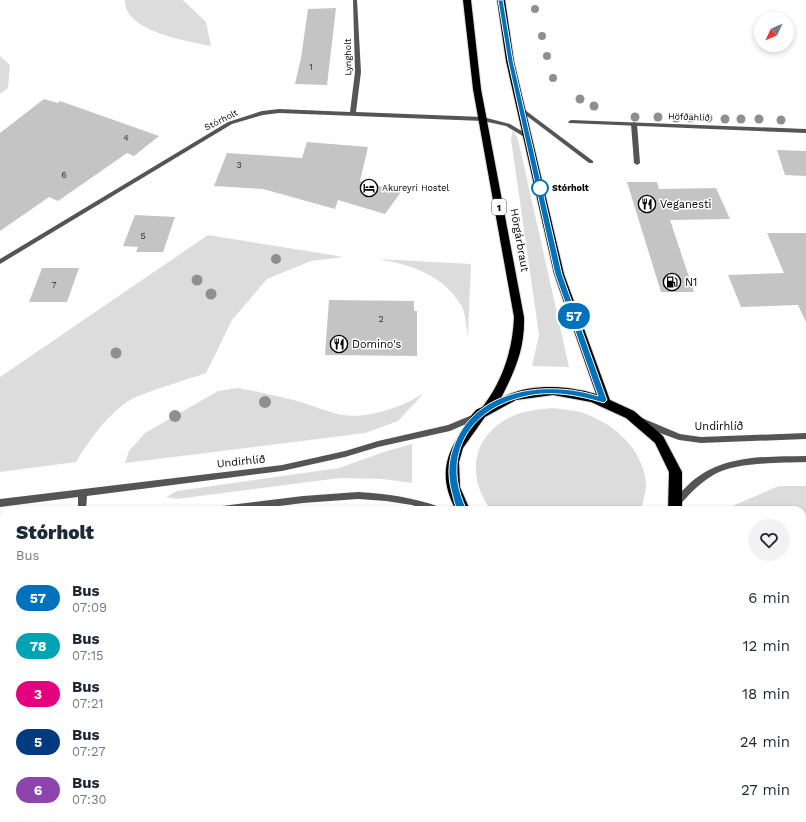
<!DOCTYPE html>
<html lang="en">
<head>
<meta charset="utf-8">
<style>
	:root { --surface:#fff; --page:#f2f2f3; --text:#1f2937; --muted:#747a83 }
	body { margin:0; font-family:"Work Sans",sans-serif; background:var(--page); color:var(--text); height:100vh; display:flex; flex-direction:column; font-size:15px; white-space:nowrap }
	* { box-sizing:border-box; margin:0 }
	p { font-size:13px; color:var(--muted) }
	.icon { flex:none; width:22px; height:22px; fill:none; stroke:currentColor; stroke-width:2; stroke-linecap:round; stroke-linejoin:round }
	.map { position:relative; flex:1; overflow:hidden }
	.sheet { position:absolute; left:0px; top:506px; width:806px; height:316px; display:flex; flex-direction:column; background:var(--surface); border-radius:12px 12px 0 0; box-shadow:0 2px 6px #0003 }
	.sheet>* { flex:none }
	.badge { padding:0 8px; border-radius:13px; font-size:14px; line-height:26px }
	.needle { width:26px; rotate:226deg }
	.fabs { position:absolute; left:754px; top:12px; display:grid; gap:8px }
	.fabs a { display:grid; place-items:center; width:40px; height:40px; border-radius:50%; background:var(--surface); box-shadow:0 2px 6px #0003; font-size:20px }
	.map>.badge { position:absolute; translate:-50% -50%; box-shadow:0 0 0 2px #fff }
	.round { display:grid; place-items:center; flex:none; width:42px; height:42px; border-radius:21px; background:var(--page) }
	.headline { display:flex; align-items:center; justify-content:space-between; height:68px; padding:0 16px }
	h1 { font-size:19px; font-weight:800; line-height:30px }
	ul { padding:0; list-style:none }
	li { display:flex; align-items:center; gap:12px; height:48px; padding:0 16px }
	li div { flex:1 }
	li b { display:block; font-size:15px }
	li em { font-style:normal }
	li .badge { min-width:44px; font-weight:700; text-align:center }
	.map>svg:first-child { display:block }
	.green { fill:#dcdcdc }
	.building { fill:#c4c4c4 }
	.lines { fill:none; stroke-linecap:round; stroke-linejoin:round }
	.highway-casing { stroke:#dbdbdb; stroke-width:2 }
	.lane { fill:#555; fill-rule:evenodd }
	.street { fill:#555; fill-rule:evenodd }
	.highway { fill:#000; fill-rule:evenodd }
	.tree { fill:#8f8f8f }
	.line { fill:#0072bc; stroke:#fff }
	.stop-dot { fill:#fff; stroke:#0072bc; stroke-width:2 }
	.labels { text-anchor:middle; stroke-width:3; stroke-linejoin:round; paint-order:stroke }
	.far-street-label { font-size:9px; fill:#000; stroke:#fff }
	.number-label { font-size:9px; fill:#313131 }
	.far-poi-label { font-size:9px; fill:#000; stroke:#fff; text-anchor:start }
	.far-stop-label { font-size:9px; font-weight:bold; fill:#000; stroke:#fff; text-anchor:start }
	.shield { fill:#fff; stroke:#4c4c4c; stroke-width:1 }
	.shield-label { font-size:10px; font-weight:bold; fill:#000 }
	.poi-label { font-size:11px; fill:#000; stroke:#fff; text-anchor:start }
	.street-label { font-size:11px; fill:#000; stroke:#fff }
</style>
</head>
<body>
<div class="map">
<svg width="806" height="822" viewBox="0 0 806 822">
	<rect width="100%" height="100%" fill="#fff"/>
	<!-- green -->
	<g class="green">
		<path d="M 125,0 L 183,0 L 206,22 L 211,46 C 188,41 124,32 125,0 Z"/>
		<path d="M 0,56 L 10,65 L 8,88 L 0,94 Z"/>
		<path d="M 513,130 L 518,139 L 569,367 L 532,366 L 539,335 L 511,139 Z"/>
		<path d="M 208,235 L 344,257 L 311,261 L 267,279 L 232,320 L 206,373 C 183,381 158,388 136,397 C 113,407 88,441 76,462 L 0,472 L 0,377 Z"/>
		<path d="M 378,259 L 471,264 L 468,336 C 466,327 466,313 461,305 C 442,274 411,265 378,259 Z"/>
		<path d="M 238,388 C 260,392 282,397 304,403 C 316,407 329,412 342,415 C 367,419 405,407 425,392 L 398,421 L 365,433 L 125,463 L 129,451 L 145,433 L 218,391 Z"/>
		<path d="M 552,408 C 561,409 571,410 580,412 C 612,422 642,447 646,482 C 647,490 643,499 642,507 L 640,510 L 491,510 C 468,479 470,441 505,420 C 519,411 536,410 552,408 Z"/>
		<path d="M 412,444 L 412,483 L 383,479 L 340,478 L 177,499 L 166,497 L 177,491 L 339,468 L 384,452 Z"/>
		<path d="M 779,486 L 806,486 L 806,822 L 719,822 L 718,818 L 802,818 L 802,510 L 723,510 Z"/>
		<path d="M 495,818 L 546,818 L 546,822 L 496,822 Z"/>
	</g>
	<!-- building -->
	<g class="building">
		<path d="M 336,8 L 327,85 L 295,84 L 301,58 L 308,9 Z"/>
		<path d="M 44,99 L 58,103 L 60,101 L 159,136 L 134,156 L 127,153 L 58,201 L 49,197 L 0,231 L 0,133 Z"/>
		<path d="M 307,142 L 368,147 L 360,181 L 401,192 L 385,214 L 338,200 L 335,209 L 263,189 L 214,186 L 227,153 L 302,158 Z"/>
		<path d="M 777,150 L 806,151 L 806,176 L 785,175 Z"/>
		<path d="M 627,182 L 657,182 L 659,189 L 716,188 L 730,219 L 670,220 L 694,292 L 661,292 Z"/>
		<path d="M 135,215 L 175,217 L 163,252 L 136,252 L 138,247 L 123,246 Z"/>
		<path d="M 767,233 L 806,233 L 806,322 L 798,305 L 741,307 L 728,275 L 784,273 Z"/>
		<path d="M 42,268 L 79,268 L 67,302 L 29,302 Z"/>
		<path d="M 329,300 L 414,301 L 414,311 L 417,311 L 417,356 L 325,355 Z"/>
	</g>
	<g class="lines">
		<defs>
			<g id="highway">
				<path d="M 463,0 L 471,0 L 481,89 L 524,317 C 525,348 515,371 501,398 C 528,383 567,385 596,394 L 554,274 L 506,61 L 497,0 L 505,0 L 514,61 L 564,274 L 610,400 L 634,411 L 663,436 L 682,472 L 682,510 L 668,510 L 669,472 L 655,443 L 626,418 L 591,402 L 553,395 L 516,400 L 485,417 L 463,448 L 459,462 L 460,487 L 470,510 L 456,510 C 439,479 444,455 464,428 C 467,422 471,415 476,410 C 479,408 482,408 484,405 C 503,380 513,348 514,317 L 473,89 Z"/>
				<path d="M 616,818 L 632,818 L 633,822 L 617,822 Z"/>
				<path d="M 664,818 L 680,818 L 681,822 L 665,822 Z"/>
			</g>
		</defs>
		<!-- highway casing -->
		<use href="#highway" class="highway-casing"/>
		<!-- lane -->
		<g class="lane">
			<path d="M 521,107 L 593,161 L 593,163 L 589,163 L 519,110 L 519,108 Z"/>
			<path d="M 634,122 L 637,124 L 640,163 L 637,165 L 634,163 L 631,124 Z"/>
		</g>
		<!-- street -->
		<g class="street">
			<path d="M 353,0 L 357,0 L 361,72 L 356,112 L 483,117 L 510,124 L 530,136 L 530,138 L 526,138 L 506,126 L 483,121 L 279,113 L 263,115 L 232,124 L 0,264 L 0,259 L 228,122 L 262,111 L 279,109 L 350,112 L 355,72 Z"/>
			<path d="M 571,120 L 806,129 L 806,133 L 569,123 L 568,122 Z"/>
			<path d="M 477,413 L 480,414 L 481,416 L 480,418 L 450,431 L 378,447 L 345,457 L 282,471 L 87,496 L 86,510 L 78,510 L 78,497 L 0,507 L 0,499 L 282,465 L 345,451 L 378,441 L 448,425 Z"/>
			<path d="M 642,418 L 680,434 L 701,437 L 806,433 L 806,439 L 701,443 L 679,440 L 657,432 L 639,423 L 638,421 L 639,419 Z"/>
			<path d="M 806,456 L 806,462 C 780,463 737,462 715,474 C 701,482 690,493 680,505 L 677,506 L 674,505 L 673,502 C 676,496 682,491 687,486 C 720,454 763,457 806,456 Z"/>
			<path d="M 358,492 C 389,494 411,497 440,507 L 441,510 L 426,510 L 412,505 L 386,501 L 358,499 L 303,503 L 249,510 L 218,510 L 219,507 L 222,506 L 303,496 Z"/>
			<path d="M 4,525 L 4,533 L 0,534 L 0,526 Z"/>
			<rect x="59" y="818" width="12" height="4"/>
		</g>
		<!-- highway -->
		<use href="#highway" class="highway"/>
	</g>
	<!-- trees -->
	<g class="tree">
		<circle cx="535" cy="9" r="4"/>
		<circle cx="542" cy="36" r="4"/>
		<circle cx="547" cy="56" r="4"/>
		<circle cx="553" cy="78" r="4"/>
		<circle cx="580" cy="99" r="4.5"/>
		<circle cx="594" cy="106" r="4.5"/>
		<circle cx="635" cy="117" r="4.5"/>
		<circle cx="658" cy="117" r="4.5"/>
		<circle cx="676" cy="118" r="4.5"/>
		<circle cx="691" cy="118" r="4.5"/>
		<circle cx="708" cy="118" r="4.5"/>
		<circle cx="725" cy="119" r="4.5"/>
		<circle cx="741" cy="119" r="4.5"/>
		<circle cx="759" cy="119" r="4.5"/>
		<circle cx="781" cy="120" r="4.5"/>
		<circle cx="276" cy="259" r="5"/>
		<circle cx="197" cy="280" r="5.5"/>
		<circle cx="211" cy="294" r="5.5"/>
		<circle cx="116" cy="353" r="5.5"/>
		<circle cx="265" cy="402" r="6"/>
		<circle cx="175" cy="416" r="6"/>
	</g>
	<!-- line -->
	<path class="line" d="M 498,0 L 503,0 L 513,61 L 562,274 L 607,400 L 604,403 C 577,395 550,390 523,397 C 467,410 441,458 467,510 L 463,514 C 455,511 454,500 452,493 C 447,475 448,460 455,443 C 477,388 548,380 598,396 L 555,274 L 508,61 Z"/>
	<!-- icons -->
	<defs>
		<symbol id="hotel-ring" viewBox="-11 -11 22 22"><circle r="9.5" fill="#fff" stroke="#000" stroke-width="1.5"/><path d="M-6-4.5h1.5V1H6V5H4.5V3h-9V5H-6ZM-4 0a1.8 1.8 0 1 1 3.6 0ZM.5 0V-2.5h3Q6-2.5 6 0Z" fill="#000"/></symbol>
		<symbol id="restaurant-ring" viewBox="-11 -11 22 22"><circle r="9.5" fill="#fff" stroke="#000" stroke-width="1.5"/><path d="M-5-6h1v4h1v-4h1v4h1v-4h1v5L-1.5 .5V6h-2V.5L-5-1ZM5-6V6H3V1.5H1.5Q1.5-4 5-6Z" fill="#000"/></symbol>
		<symbol id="fuel-ring" viewBox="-11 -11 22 22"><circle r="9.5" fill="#fff" stroke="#000" stroke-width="1.5"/><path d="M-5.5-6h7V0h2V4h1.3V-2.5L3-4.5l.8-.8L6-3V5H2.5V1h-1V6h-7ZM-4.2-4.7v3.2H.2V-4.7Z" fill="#000"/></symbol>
	</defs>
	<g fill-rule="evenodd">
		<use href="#hotel-ring" x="359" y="178" width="20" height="20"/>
		<use href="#restaurant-ring" x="637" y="194" width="20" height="20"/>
		<use href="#fuel-ring" x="662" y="272" width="20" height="20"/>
		<use href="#restaurant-ring" x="329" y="334" width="20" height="20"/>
	</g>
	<!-- markers -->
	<circle class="stop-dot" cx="540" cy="188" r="8"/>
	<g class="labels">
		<!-- far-street labels -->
		<g class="far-street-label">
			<text transform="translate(348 57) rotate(-91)" y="3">Lyngholt</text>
			<text transform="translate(689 117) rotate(2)" y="3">Höfðahlíð</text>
			<text transform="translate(221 120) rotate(-27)" y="3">Stórholt</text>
		</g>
		<!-- number labels -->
		<g class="number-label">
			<text x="311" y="70">1</text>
			<text x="126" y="141">4</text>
			<text x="239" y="168">3</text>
			<text x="64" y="178">6</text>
			<text x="143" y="239">5</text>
			<text x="54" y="288">7</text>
			<text x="381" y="322">2</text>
		</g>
		<!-- far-poi labels -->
		<g class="far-poi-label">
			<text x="382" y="191">Akureyri Hostel</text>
		</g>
		<!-- far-stop labels -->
		<g class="far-stop-label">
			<text x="552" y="191">Stórholt</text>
		</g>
		<!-- shield labels -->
		<rect class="shield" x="492" y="199" width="14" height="16" rx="3"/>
		<g class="shield-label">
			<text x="499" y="211">1</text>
		</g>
		<!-- poi labels -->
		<g class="poi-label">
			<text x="660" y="208">Veganesti</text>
			<text x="685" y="286">N1</text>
			<text x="352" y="348">Domino's</text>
		</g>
		<!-- street labels -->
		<g class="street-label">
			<text transform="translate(520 240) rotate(80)" y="4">Hörgárbraut</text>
			<text x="719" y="430">Undirhlíð</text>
			<text transform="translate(241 461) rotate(-6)" y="4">Undirhlíð</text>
		</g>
	</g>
</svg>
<div class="fabs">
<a><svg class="needle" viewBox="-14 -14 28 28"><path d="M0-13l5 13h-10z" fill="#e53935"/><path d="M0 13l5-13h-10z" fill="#747a83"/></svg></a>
</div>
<b class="badge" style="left:574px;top:316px;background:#0072bc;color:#fff">57</b>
<section class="sheet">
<div class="headline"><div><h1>Stórholt</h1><p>Bus</p></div><a class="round"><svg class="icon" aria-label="heart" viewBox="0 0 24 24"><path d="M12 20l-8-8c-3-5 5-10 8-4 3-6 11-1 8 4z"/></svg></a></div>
<ul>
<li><span class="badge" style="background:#0072bc;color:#fff">57</span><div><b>Bus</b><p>07:09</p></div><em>6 min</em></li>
<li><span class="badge" style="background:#00a3b4;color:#fff">78</span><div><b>Bus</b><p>07:15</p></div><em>12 min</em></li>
<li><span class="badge" style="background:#e6007e;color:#fff">3</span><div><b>Bus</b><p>07:21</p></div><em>18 min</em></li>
<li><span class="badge" style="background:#003b80;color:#fff">5</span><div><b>Bus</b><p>07:27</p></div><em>24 min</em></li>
<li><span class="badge" style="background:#8e44ad;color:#fff">6</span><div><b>Bus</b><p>07:30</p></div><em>27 min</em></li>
</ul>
</section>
</div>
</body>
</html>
